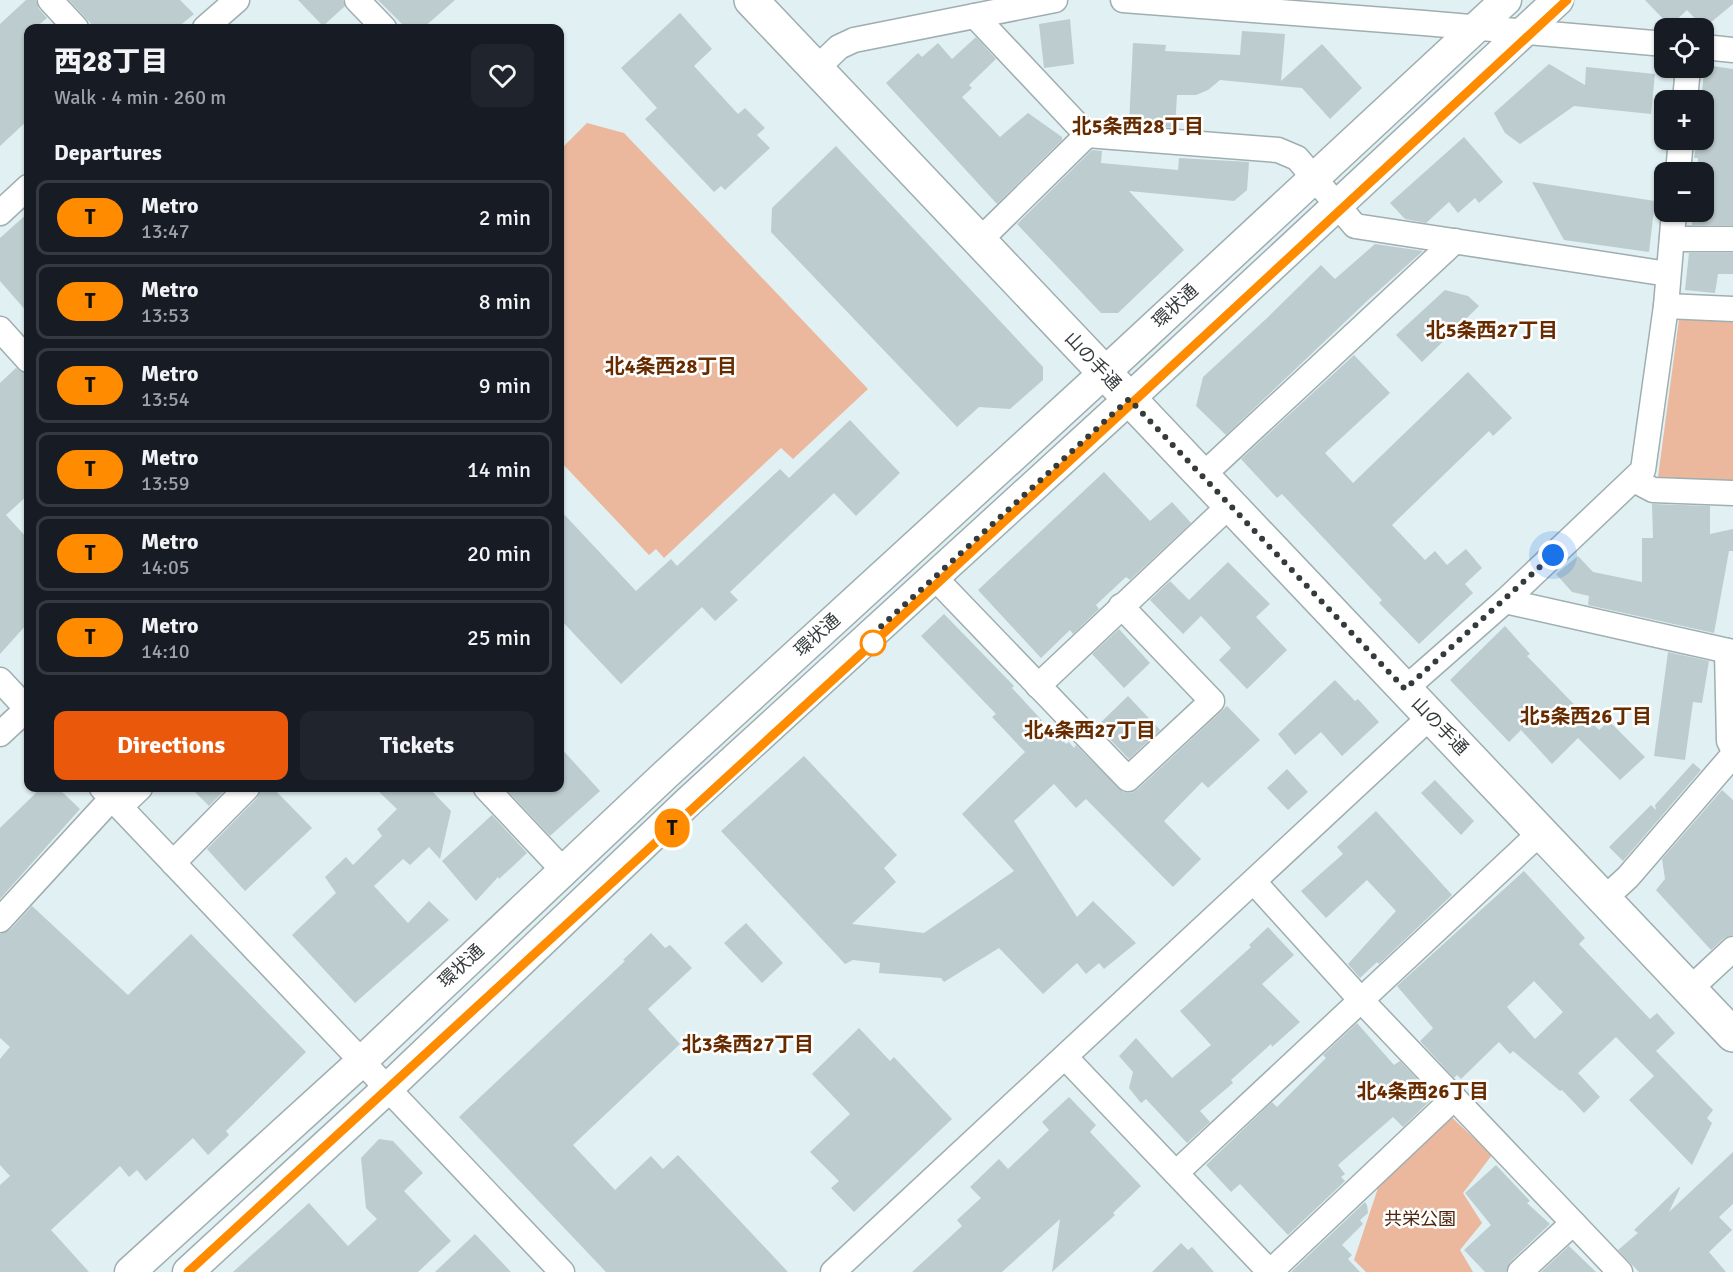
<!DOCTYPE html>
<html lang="en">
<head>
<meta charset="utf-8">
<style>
	:root { --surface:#171b24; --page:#20242c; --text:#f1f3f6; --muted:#9ea1a6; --line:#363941; --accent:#ea580c }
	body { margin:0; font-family:Signika,"Noto Sans JP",sans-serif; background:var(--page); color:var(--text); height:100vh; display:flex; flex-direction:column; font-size:22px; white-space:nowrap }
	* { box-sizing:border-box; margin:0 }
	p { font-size:20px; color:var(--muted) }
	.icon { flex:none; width:33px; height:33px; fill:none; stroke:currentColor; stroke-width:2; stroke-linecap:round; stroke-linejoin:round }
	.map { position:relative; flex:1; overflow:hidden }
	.drawer { position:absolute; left:24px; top:24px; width:540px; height:768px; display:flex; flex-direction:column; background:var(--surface); border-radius:12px; box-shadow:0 2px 4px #0004 }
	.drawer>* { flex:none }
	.badge { padding:0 12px; border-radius:20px; font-size:21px; line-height:39px }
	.controls { position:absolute; left:1654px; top:18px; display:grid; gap:12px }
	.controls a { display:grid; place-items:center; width:60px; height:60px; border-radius:12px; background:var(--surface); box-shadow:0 2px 4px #0004; font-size:30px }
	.you { position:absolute; width:30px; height:30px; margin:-15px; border:4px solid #fff; border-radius:50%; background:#1a73e8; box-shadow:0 0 0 9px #1a73e833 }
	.map>.badge { position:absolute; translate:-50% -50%; box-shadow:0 0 0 3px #fff }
	h2 { padding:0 30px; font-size:22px; line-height:54px }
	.round { display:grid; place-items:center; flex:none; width:63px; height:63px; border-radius:12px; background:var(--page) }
	.head { display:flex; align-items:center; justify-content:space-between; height:102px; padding:0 30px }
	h1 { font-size:28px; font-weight:800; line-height:45px }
	.cta { display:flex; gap:12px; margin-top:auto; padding:12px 30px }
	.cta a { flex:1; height:69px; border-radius:12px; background:var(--accent); color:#fff; font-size:24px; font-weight:800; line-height:69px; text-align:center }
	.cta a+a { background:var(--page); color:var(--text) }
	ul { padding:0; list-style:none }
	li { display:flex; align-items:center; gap:18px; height:75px; margin:0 12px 9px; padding:0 18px; border:3px solid var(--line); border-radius:12px }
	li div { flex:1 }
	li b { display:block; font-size:22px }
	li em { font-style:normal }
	li .badge { min-width:66px; font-weight:700; text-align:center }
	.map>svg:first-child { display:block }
	.green { fill:#ebb89d }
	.building { fill:#bdccce; fill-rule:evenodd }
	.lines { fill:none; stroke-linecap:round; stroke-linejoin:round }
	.minor-casing { stroke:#9faeb0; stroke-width:27 }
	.tertiary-casing { stroke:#9faeb0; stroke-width:33 }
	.secondary-casing { stroke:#9faeb0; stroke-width:36 }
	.minor { stroke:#fff; stroke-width:24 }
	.tertiary { stroke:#fff; stroke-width:30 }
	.secondary { stroke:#fff; stroke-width:33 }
	.line-casing { stroke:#fff; stroke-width:14 }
	.line { stroke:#ff8c00; stroke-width:9 }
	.walk { stroke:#353b3c; stroke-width:6; stroke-dasharray:0 10.8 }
	.stop-dot { fill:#fff; stroke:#ff8c00; stroke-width:3 }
	.labels { text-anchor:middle; stroke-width:5; stroke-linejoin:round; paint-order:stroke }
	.street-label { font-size:18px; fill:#353b3c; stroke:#fff }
	.park-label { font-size:18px; fill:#4d250b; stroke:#fff }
	.neighbourhood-label { font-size:20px; font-weight:bold; fill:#672b00; stroke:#fff }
</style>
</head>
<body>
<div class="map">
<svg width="1733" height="1272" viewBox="0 0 1733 1272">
	<rect width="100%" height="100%" fill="#e1f0f2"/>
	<!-- green -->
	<g class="green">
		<path d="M 587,123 L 624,133 L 868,389 L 793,459 L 781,448 L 664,558 L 656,549 L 649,555 L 560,461 L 560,150 Z"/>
		<path d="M 1693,315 L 1733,316 L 1733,481 L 1658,477 L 1679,319 Z"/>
		<path d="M 1445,1111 L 1492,1155 L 1463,1193 L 1482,1223 L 1460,1250 L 1473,1272 L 1366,1272 L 1354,1260 L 1382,1176 Z"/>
	</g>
	<!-- building -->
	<g class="building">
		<path d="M 26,0 L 36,0 L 39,9 L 47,18 L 35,28 L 28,28 L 28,120 L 0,146 L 0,24 Z"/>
		<path d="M 69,0 L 180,0 L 194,14 L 177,28 L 95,28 Z"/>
		<path d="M 298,0 L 343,0 L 345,6 L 323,26 Z"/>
		<path d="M 378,0 L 455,0 L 423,28 L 406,28 Z"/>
		<path d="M 1645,0 L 1733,0 L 1733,4 L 1704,28 L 1687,10 L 1670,26 Z"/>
		<path d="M 680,13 L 712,49 L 694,66 L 738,114 L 745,108 L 765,128 L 757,135 L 770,148 L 725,190 L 721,186 L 714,192 L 645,119 L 657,108 L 621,68 Z"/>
		<path d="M 1070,19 L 1074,64 L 1044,68 L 1039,24 Z"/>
		<path d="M 1242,31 L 1285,34 L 1281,81 L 1322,44 L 1362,88 L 1330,119 L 1302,88 L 1220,80 L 1208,90 L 1196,95 L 1177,95 L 1175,128 L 1129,124 L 1133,43 L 1166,45 L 1165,51 L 1240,55 Z"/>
		<path d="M 976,37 L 996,59 L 969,85 L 972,88 L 962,97 L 1000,137 L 1028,113 L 1062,137 L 1062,140 L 997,204 L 886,83 L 918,53 L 922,57 L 938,43 L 952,59 Z"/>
		<path d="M 1549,64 L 1585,85 L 1586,67 L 1655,74 L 1651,114 L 1574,106 L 1520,144 L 1505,133 L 1494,113 Z"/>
		<path d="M 1712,66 L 1733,69 L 1733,225 L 1692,225 L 1693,212 L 1704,212 L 1704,172 L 1697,172 L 1698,158 L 1694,158 L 1697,140 L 1704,140 L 1704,100 L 1701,100 L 1704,73 L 1711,74 Z"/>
		<path d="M 1464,137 L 1503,182 L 1479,203 L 1475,198 L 1458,213 L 1449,202 L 1426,223 L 1405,219 L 1390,203 Z"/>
		<path d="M 836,146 L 1043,367 L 1043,380 L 1010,409 L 979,407 L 957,427 L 771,232 L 772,208 Z"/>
		<path d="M 1092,150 L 1102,151 L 1101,163 L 1178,170 L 1179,158 L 1249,162 L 1247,190 L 1234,201 L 1129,191 L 1184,250 L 1118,313 L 1101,313 L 1017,224 Z"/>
		<path d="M 1532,182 L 1655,201 L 1649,252 L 1564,240 Z"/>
		<path d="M 28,213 L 28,313 L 0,281 L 0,238 Z"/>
		<path d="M 1375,244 L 1423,251 L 1367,301 L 1226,435 L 1196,406 L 1203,377 L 1266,319 L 1321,265 L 1335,279 Z"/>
		<path d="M 1689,253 L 1733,253 L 1733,274 L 1718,274 L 1715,293 L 1685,290 Z"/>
		<path d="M 1445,290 L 1468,296 L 1479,306 L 1422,362 L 1396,335 Z"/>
		<path d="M 1354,355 L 1390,393 L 1325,453 L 1353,483 L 1468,372 L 1512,418 L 1493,436 L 1489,431 L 1392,525 L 1425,560 L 1435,551 L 1447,565 L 1466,549 L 1482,568 L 1465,584 L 1473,593 L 1419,644 L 1379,603 L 1382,600 L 1282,494 L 1277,498 L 1241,459 Z"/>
		<path d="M 16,368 L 28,374 L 28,495 L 6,515 L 28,539 L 28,623 L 0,654 L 0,383 Z"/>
		<path d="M 850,420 L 900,473 L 856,516 L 834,493 L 730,592 L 738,600 L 715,621 L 702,607 L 621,684 L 560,619 L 560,510 L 636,591 L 671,559 L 677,566 L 780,469 L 789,478 Z"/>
		<path d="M 1104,472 L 1150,521 L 1172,502 L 1191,523 L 1130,580 L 1126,577 L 1096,605 L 1099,609 L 1073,634 L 1070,630 L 1041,658 L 978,590 Z"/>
		<path d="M 1652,504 L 1710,506 L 1710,534 L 1733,529 L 1733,551 L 1729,551 L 1714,633 L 1588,605 L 1589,596 L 1572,592 L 1556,574 L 1578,556 L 1593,572 L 1642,582 L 1642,538 L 1653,538 Z"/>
		<path d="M 1228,562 L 1270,604 L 1256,617 L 1287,650 L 1247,689 L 1219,660 L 1231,648 L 1201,616 L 1183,634 L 1150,600 L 1170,581 L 1189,600 Z"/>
		<path d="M 944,614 L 1014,686 L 1012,688 L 1047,726 L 1049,725 L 1066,744 L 1069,742 L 1074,748 L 1076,745 L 1123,792 L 1131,793 L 1138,789 L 1227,706 L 1260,740 L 1208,788 L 1202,782 L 1164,821 L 1201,859 L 1173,887 L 1086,799 L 1076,808 L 1054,784 L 1014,821 L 1077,917 L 1093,901 L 1136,943 L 1104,969 L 1099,963 L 1086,974 L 1077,963 L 1043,994 L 999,948 L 944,982 L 941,978 L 879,973 L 880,963 L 853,960 L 845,964 L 721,831 L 804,756 L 897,855 L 884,868 L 896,882 L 852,924 L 924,933 L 1014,871 L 962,814 L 1025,752 L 992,717 L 996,714 L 921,636 Z"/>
		<path d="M 1505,626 L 1530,654 L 1527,656 L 1599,730 L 1609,721 L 1645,757 L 1620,780 L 1578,738 L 1552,764 L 1521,730 L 1509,742 L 1450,680 Z"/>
		<path d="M 1119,629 L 1150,663 L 1124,688 L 1092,654 Z"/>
		<path d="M 1668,652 L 1709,661 L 1702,703 L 1693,702 L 1685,760 L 1654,756 Z"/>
		<path d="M 1335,680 L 1355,701 L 1358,699 L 1379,722 L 1342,756 L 1321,732 L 1295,755 L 1278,734 Z"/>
		<path d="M 1128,696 L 1160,730 L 1129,759 L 1097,726 Z"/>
		<path d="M 560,747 L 600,791 L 550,836 L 505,788 L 560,788 Z"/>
		<path d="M 1693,763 L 1701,770 L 1623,861 L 1609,847 L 1651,805 L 1656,810 L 1655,805 Z"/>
		<path d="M 1287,769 L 1308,792 L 1288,810 L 1267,788 Z"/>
		<path d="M 1435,780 L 1474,821 L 1461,835 L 1421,793 Z"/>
		<path d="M 41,788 L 58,788 L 80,809 L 0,899 L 0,828 Z"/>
		<path d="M 191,788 L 227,788 L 209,806 Z"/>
		<path d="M 261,788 L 273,788 L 312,828 L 245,891 L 207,849 L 257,798 Z"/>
		<path d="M 375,788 L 429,788 L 451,811 L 440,859 L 429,847 L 410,865 L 403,859 L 374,886 L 408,923 L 429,901 L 449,920 L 355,1003 L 292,935 L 336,893 L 325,877 L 346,857 L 353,865 L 382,836 L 377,829 L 397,809 Z"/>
		<path d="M 1722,790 L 1733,800 L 1733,935 L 1724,938 L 1711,950 L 1656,890 L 1665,879 L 1662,859 Z"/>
		<path d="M 1376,811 L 1452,895 L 1379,964 L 1377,962 L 1360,978 L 1348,964 L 1396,911 L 1367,880 L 1326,918 L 1301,891 L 1343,854 L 1337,847 Z"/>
		<path d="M 492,815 L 527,853 L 499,879 L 498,877 L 476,901 L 442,861 Z"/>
		<path d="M 1524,871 L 1585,938 L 1579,944 L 1650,1019 L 1657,1013 L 1675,1033 L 1656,1051 L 1713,1110 L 1707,1118 L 1712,1123 L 1692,1165 L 1629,1100 L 1654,1076 L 1616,1037 L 1578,1073 L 1600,1097 L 1584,1113 L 1562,1090 L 1560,1091 L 1513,1051 L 1510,1054 L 1499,1042 L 1461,1079 L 1457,1075 L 1454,1078 L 1420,1041 L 1433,1028 L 1397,986 ZM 1534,981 L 1563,1012 L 1535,1039 L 1507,1007 Z"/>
		<path d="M 32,906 L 128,995 L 191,934 L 306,1052 L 226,1131 L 229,1135 L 208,1155 L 193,1138 L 146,1181 L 137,1170 L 129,1177 L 120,1166 L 51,1230 L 89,1272 L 0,1272 L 0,1185 L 10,1176 L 0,1165 L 0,1059 L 10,1047 L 0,1038 L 0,934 L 10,930 Z"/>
		<path d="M 746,923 L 783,963 L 762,983 L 724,943 Z"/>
		<path d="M 1268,927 L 1294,955 L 1262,984 L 1300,1022 L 1272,1047 L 1271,1044 L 1231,1080 L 1233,1083 L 1200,1111 L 1210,1122 L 1187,1143 L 1146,1099 L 1141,1103 L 1129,1088 L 1133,1072 L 1119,1056 L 1136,1038 L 1172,1078 L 1211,1045 L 1180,1011 L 1251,947 L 1249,945 Z"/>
		<path d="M 651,933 L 665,948 L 670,945 L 692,968 L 648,1009 L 680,1044 L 573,1145 L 615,1190 L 651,1156 L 663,1169 L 678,1155 L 788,1272 L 606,1272 L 459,1117 L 625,961 L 623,960 Z"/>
		<path d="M 1357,1023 L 1394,1065 L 1400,1061 L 1434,1097 L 1403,1127 L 1393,1117 L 1338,1165 L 1345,1174 L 1341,1177 L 1345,1181 L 1288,1235 L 1240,1184 L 1231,1192 L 1206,1165 L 1272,1102 L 1277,1107 L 1326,1058 L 1323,1055 Z"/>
		<path d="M 859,1028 L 890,1061 L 894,1057 L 952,1119 L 854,1212 L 831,1188 L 839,1181 L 810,1152 L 850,1114 L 812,1074 Z"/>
		<path d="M 1069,1097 L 1096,1125 L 1090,1132 L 1141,1186 L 1113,1213 L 1115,1215 L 1052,1272 L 1060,1219 L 1002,1272 L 912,1272 L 962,1226 L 957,1220 L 981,1198 L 970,1187 L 999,1159 L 1008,1169 L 1049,1130 L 1042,1122 Z"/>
		<path d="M 379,1139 L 393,1141 L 423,1173 L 404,1191 L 451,1241 L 418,1272 L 233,1272 L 309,1203 L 348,1246 L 377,1219 L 366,1208 L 361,1158 Z"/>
		<path d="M 1733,1152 L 1733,1204 L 1719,1217 L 1732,1230 L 1709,1252 L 1726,1272 L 1639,1272 L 1618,1250 L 1638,1233 L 1634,1230 L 1679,1187 L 1680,1188 L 1669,1212 Z"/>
		<path d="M 1496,1165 L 1530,1201 L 1527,1203 L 1550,1224 L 1510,1262 L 1506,1272 L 1485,1272 L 1464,1250 L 1491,1225 L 1465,1193 Z"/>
		<path d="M 1365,1202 L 1367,1205 L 1368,1213 L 1360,1220 L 1363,1224 L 1342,1245 L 1352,1255 L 1348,1259 L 1360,1272 L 1291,1272 Z"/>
		<path d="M 475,1234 L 511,1272 L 435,1272 Z"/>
		<path d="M 1181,1243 L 1188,1250 L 1192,1247 L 1214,1272 L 1152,1272 Z"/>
		<path d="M 1569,1246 L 1596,1272 L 1541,1272 Z"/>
	</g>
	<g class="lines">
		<defs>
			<g id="minor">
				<path d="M 50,0 L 76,28"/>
				<path d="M 357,0 L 384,28"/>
				<path d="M 1123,0 L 1424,23 L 1665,44"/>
				<path d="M 975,16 L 1087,135"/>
				<path d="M 205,28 L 237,0"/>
				<path d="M 1704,47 L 1733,50"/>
				<path d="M 816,69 L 839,47 L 854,40 L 1055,0"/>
				<path d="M 1685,100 L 1688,68"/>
				<path d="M 1678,172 L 1681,140"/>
				<path d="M 0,213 L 28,187"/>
				<path d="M 1672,239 L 1733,239"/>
				<path d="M 979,241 L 1087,135 L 1278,150 L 1297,158 L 1355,226 L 1668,274"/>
				<path d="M 1666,306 L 1733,309"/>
				<path d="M 0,329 L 28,360"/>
				<path d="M 1202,476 L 1455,241"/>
				<path d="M 1634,480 L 1653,490 L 1733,493"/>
				<path d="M 935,578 L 1128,779 L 1212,701 L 1121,606"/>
				<path d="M 1505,601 L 1733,652"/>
				<path d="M 1727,651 L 1729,741 L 1733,749"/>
				<path d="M 0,680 L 28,710"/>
				<path d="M 1038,686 L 1230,505"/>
				<path d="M 1405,689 L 1505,601 L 1643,470 L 1666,306 L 1674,212"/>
				<path d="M 0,734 L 27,709"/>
				<path d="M 102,788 L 562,1272"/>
				<path d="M 486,788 L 563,870"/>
				<path d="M 120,807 L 140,788"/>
				<path d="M 173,863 L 247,788"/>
				<path d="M 1254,882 L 1360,999 L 1620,1272"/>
				<path d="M 1604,899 L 1628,877 L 1733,755"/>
				<path d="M 0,920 L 112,798"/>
				<path d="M 1690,989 L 1733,949"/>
				<path d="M 1065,1057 L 1270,1272"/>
				<path d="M 1176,1173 L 1541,832"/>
				<path d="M 833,1272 L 1431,716"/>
				<path d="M 1270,1272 L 1454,1098"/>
				<path d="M 1520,1272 L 1573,1223"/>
			</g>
			<g id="tertiary">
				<path d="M 130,1272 L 362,1061 L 665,775 L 1104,373 L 1506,0"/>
				<path d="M 188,1272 L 388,1088 L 689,801 L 1129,399 L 1558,0"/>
			</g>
			<path id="secondary" d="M 751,0 L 1733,1035"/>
		</defs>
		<!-- minor casing -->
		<use href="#minor" class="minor-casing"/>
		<!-- tertiary casing -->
		<use href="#tertiary" class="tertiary-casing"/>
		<!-- secondary casing -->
		<use href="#secondary" class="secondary-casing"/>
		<!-- minor -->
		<use href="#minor" class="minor"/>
		<!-- tertiary -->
		<use href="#tertiary" class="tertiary"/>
		<!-- secondary -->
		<use href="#secondary" class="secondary"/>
	</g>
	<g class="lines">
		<defs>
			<path id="line" d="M 188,1272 L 873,643 L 1567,0"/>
		</defs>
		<!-- line casing -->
		<use href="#line" class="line-casing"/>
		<!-- line -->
		<use href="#line" class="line"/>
		<!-- walk -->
		<path class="walk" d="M 873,643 L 864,642 L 1129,399 L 1405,689 L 1553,555"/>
	</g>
	<!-- markers -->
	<circle class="stop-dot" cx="873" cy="643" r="12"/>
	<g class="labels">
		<!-- street labels -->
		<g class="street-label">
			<text transform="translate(1175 306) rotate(-43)" y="6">環状通</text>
			<text transform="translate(1093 361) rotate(47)" y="6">山の手通</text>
			<text transform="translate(817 635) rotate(-42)" y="6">環状通</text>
			<text transform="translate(1440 726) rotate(46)" y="6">山の手通</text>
			<text transform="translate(461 966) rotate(-43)" y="6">環状通</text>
		</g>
		<!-- park labels -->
		<g class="park-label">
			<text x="1420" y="1225">共栄公園</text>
		</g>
		<!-- neighbourhood labels -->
		<g class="neighbourhood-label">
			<text x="1138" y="133">北5条西28丁目</text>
			<text x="1492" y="337">北5条西27丁目</text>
			<text x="671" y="373">北4条西28丁目</text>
			<text x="1586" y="723">北5条西26丁目</text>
			<text x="1090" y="737">北4条西27丁目</text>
			<text x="748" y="1051">北3条西27丁目</text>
			<text x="1423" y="1098">北4条西26丁目</text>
		</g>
	</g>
</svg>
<div class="controls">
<a><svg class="icon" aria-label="locate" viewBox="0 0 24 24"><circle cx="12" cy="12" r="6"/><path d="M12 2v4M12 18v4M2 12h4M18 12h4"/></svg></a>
<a>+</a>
<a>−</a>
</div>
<div class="you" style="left:1553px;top:555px"></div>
<b class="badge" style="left:672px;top:828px;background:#ff8c00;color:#111">T</b>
<section class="drawer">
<div class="head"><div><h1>西28丁目</h1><p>Walk · 4 min · 260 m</p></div><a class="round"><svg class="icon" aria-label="heart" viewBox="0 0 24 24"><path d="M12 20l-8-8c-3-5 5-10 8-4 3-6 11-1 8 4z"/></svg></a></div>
<h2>Departures</h2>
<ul>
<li><span class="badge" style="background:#ff8c00;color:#111">T</span><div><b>Metro</b><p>13:47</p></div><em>2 min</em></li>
<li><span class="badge" style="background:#ff8c00;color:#111">T</span><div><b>Metro</b><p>13:53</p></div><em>8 min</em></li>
<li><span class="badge" style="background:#ff8c00;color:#111">T</span><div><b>Metro</b><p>13:54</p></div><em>9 min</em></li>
<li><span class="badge" style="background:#ff8c00;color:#111">T</span><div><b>Metro</b><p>13:59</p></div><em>14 min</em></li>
<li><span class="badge" style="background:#ff8c00;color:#111">T</span><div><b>Metro</b><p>14:05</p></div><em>20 min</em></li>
<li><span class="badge" style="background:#ff8c00;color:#111">T</span><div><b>Metro</b><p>14:10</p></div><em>25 min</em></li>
</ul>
<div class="cta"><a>Directions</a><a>Tickets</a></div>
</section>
</div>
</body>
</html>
